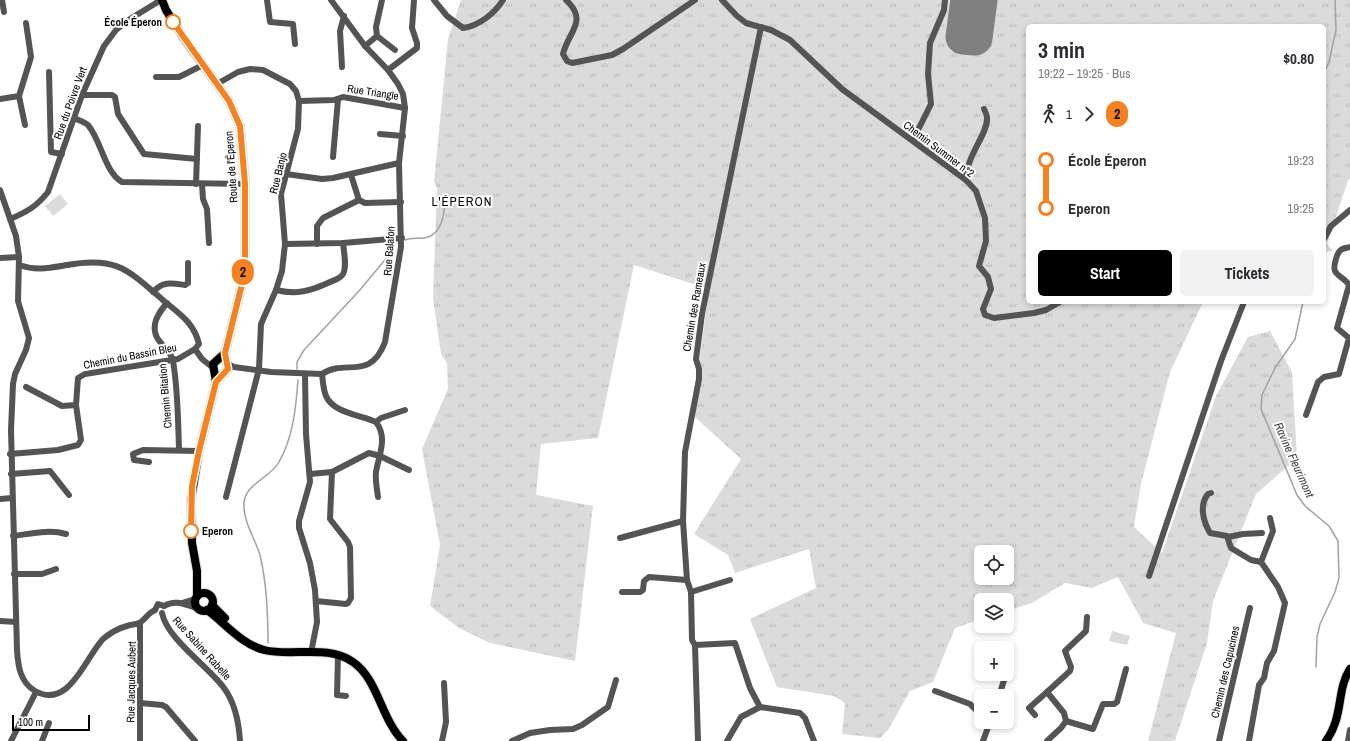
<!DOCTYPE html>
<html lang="en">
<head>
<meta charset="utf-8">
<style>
	:root { --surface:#fff; --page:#f2f2f3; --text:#2b2b33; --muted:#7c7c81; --accent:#000 }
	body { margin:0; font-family:"Archivo Narrow",sans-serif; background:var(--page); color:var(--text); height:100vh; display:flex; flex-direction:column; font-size:15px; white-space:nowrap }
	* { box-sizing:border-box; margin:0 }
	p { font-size:13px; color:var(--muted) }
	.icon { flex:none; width:22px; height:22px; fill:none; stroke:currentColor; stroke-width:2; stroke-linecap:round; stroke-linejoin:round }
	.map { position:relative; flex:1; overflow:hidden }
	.details { position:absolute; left:1026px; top:24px; width:300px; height:280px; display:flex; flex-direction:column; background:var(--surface); border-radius:6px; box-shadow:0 2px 6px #0003 }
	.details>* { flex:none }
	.badge { padding:0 8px; border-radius:13px; font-size:14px; line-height:26px }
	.controls { position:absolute; left:974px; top:545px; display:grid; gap:8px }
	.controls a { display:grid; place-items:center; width:40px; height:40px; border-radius:6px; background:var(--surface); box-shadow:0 2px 6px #0003; font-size:20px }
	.scale { position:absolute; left:12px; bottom:10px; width:78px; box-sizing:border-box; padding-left:4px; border:2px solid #000; border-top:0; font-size:11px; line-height:14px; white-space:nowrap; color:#000; -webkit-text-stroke:3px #fff; paint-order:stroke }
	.map>.badge { position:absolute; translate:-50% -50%; box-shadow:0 0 0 2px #fff }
	.legs { display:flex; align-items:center; gap:6px; height:44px; padding:0 12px; font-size:13px }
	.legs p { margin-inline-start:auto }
	.summary { display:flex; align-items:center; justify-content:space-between; height:68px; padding:0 12px }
	h1 { font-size:22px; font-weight:800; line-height:30px }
	.action { display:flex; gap:8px; margin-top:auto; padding:8px 12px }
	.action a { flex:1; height:46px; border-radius:6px; background:var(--accent); color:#fff; font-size:16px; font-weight:800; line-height:46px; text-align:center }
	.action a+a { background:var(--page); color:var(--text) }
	ul { padding:0 12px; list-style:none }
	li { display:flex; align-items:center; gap:14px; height:48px; font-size:15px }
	li i { display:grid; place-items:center; width:6px; height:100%; margin:0 5px; background:currentColor }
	li i::after { content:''; width:10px; height:10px; margin:-5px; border:3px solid; border-radius:50%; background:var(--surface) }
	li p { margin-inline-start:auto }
	li:first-child i { background:linear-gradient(#0000 50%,currentColor 0) }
	li:last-child i { background:linear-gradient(currentColor 50%,#0000 0) }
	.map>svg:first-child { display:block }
	.grass { fill:url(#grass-tufts); fill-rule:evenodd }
	.pitch { fill:#dbdbdb }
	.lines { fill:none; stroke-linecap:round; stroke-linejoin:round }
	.stream { stroke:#a2a2a2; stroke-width:1.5 }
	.runway { stroke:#808080; stroke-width:35 }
	.major-casing { stroke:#dbdbdb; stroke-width:10 }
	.minor { stroke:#545454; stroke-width:6 }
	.major { stroke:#000; stroke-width:8 }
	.line-1-casing { stroke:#fff; stroke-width:9 }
	.line-1 { stroke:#f58220; stroke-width:6 }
	.stop-1-dot { fill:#fff; stroke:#f58220; stroke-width:2 }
	.labels { text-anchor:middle; stroke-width:4; stroke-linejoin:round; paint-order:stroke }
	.stop-label { font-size:11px; font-weight:bold; fill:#000; stroke:#fff; text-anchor:end }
	.street-label { font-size:11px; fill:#000; stroke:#fff }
	.water-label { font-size:12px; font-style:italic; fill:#434343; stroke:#fff }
	.quarter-label { font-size:13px; letter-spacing:1px; fill:#000; stroke:#fff }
</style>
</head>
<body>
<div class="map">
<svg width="1350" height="741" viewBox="0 0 1350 741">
	<defs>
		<pattern id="grass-tufts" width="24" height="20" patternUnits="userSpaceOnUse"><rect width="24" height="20" fill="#dbdbdb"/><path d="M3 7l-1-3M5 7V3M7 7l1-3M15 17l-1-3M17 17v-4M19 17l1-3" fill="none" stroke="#bababa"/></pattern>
	</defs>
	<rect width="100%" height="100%" fill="#fff"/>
	<!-- grass -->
	<path class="grass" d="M 461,0 L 1350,0 L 1350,179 L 1348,180 L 1327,244 L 1333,251 L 1324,252 L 1324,26 L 1028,26 L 1028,302 L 1203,302 L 1170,372 L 1141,484 L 1134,527 L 1162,553 L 1216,396 L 1248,337 L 1270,331 L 1292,372 L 1297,458 L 1256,494 L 1213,601 L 1207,643 L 1175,741 L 1148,741 L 1176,633 L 1143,623 L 1118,577 L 1092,588 L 1065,583 L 1032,603 L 1007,611 L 1007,600 L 981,600 L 981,619 L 955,628 L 933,682 L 910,691 L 888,730 L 880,738 L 842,734 L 845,703 L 834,696 L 777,687 L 750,619 L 816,588 L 809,549 L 735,573 L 728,555 L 694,534 L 741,459 L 695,417 L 700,356 L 709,289 L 634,265 L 598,438 L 541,444 L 536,495 L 593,506 L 575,661 L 490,643 L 459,628 L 430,606 L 440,545 L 422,449 L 448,389 L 447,363 L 441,354 L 433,298 L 437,188 L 434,182 L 448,39 ZM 981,552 L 1007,552 L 1007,578 L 981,578 Z"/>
	<!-- pitch -->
	<g class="pitch">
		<path d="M 60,194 L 68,204 L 53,216 L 45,206 Z"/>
		<path d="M 1112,631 L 1130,636 L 1127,645 L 1109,641 Z"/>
	</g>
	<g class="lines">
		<!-- stream -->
		<g class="stream">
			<path d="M 1324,73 L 1329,62 L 1336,30 L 1335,0"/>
			<path d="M 405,240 C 412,237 418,239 424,238 C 444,235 445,209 445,194"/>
			<path d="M 1303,302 L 1295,339 L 1275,368 L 1262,395 L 1261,409 L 1297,495 L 1305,506 L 1329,526 L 1338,541 L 1339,578 L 1335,592 L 1320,624 L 1317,637 L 1316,667"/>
			<path d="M 297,369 L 297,362 L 304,350 L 359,291 L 394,249"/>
			<path d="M 268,643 C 268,614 267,584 260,555 C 255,538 243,522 244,503 C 245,484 270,478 279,462 C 293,438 296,407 298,380"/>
		</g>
		<!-- runway -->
		<path class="runway" d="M 968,0 L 963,37 L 975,38 L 980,0"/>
		<defs>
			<g id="major">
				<path d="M 162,0 L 166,10 L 183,37 L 229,101 L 240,126 L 245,184 L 245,256 L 242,284 L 225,353 L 228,369 L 216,382"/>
				<circle cx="204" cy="602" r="9"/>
				<path d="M 197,596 L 197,571 L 192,543 L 191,500 L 199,451 L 216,382 L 213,364 L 225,353"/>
				<path d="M 212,605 L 225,618"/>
				<path d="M 207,610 C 225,623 241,644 264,650 C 292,657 328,644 353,662 C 378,679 381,719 403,741"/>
				<path d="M 1326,741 C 1344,716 1336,691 1350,669"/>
			</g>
		</defs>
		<!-- major casing -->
		<use href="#major" class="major-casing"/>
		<!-- minor -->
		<g class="minor">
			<path d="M 2,0 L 4,12"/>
			<path d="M 267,0 L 270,22 L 293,24 L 295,44"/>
			<path d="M 434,0 L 447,16 L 463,28 C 479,26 495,13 503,0"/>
			<path d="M 566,0 C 589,21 568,32 563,54 L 567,61 L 572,63 L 612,55 L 623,49 L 695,0"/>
			<path d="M 722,0 L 737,16 L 746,23 L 771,30 L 790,40 L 842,89 L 966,180 L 976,191 L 985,218 L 986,241 L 979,266 L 988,277 L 991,289 L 983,309 L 985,315 L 994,318 L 1034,313 L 1046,310 L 1060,302"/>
			<path d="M 377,36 L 395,50"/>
			<path d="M 365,46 L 377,36 L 376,27 L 382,0"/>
			<path d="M 342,67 L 340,31 L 344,16"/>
			<path d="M 388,70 L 417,48 L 417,43 L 412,28 L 414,0"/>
			<path d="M 49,72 L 51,152 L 62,154"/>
			<path d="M 156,77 L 179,77 L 203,65"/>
			<path d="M 217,84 L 238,72 L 250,69 L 263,70 L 290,84 L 296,91 L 299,101 L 298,129 L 281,194 L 285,244 L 282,271 L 276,290 L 261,324 L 259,369 L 226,497"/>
			<path d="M 82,95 L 112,95 L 115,97 L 118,114 L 144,154 L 197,159"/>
			<path d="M 19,96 L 25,125"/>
			<path d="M 0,99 L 19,96 L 31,57 L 26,23"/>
			<path d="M 299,101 L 334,100 L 343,97 L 405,108"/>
			<path d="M 74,118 C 78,120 85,122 88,125 C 101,140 105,173 122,182 L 245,184"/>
			<path d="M 380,134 L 403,136"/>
			<path d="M 920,146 L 916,137 L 918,130 L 931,104 L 928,74 L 930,43 L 944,10 L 945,0"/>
			<path d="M 333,157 L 338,99"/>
			<path d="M 286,174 L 322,179 L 333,178 L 399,163"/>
			<path d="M 351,175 L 359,200 L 365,203 L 401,202"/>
			<path d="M 966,180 C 966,156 988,134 987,118 C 987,115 985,111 984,109"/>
			<path d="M 196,184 L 198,126"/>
			<path d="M 202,184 L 203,199 L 207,209 L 209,243"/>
			<path d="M 0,190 L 16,236 L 19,257 L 18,301 L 29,338 L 26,350 L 15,374 L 13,384 L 11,430 L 17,650 C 18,666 20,682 35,691 C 69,710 85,658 103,639 C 109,634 119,628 127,626 C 131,624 136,625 139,623 C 144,621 148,613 155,610"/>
			<path d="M 10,219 C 27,212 37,206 48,192 L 82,95 L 104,46 L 116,30 L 130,19 L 161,0"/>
			<path d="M 1324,239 L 1331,226 L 1350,210"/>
			<path d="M 285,244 L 343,243 L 402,238"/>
			<path d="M 317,244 L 317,226 L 323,218 L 359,200"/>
			<path d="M 0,258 L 19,257"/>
			<path d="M 19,265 C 36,271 49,268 67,265 C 117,256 128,270 164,301 C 180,314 194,323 199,344 L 195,349 L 202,359 L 212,367"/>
			<path d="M 276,290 C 296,295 311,291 330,282 C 334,280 340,279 343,274 C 347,267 344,252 343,243"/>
			<path d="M 153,292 C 163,281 171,283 185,285 L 188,283 L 188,263"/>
			<path d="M 167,303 C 162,309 156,316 155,324 C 152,343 170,346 173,361 C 178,390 178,420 179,449"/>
			<path d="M 228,364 L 234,367 L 271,372 L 322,374 C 345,358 370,382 385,342 L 401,247 L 399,163 L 405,108 L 403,94 L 398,84 L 388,70 L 365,46 L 331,0"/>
			<path d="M 305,374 L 306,434 L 310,482 L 299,521 L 299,528 L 310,563 L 315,590 L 317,622 L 311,653"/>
			<path d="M 322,374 C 323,381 323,389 326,396 C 333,413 361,415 376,422 C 388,438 379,454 376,472 C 375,480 377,489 378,497"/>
			<path d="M 26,387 L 62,406 L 76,405"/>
			<path d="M 1306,415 L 1318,382 L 1324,377 L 1339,374 L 1349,338 L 1337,328 L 1349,285 C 1346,279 1338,277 1335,271 C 1333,267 1337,252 1341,250 C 1343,248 1347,248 1350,247"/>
			<path d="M 376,422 L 381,418 L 405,410"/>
			<path d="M 10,454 L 58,450 L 78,445 L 81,440 L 76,405 L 78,378 L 85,374 L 178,359 L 195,349"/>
			<path d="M 149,462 L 134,460 L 133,454 L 143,450 L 199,451"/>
			<path d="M 11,474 L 50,471 L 69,495"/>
			<path d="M 310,474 L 332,472 L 369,453 L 380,456 L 409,470"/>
			<path d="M 1211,493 L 1208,494 C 1199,505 1203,521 1210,533 L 1227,536 L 1231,548 L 1251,560 L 1261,562"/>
			<path d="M 0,499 L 12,498"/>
			<path d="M 13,536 C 30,534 49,529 66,534"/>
			<path d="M 1228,537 L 1243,534 L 1262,533"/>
			<path d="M 620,538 L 683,521"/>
			<path d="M 14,574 L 42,574 L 56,569"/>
			<path d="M 1149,576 L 1221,361 L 1244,302"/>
			<path d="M 622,592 L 640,592 L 643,590 L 644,581 L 649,577 L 687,580"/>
			<path d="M 691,592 L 730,580"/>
			<path d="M 316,601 L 346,604 L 348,603 L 351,598 L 350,547 L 348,542 L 330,519 L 332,472"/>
			<path d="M 182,603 L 195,599"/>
			<path d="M 164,606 C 176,599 185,605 197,608"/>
			<path d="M 155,610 L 158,604 L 164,606"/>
			<path d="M 162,613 C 167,639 209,667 224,688 C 235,703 239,724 240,741"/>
			<path d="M 0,621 L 16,622"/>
			<path d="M 695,645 L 735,643 L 750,688 L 760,707"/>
			<path d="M 338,656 L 337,695 L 346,696"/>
			<path d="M 1007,670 L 1010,660"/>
			<path d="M 935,691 L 970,704 L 981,715"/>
			<path d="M 999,696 L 1006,674"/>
			<path d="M 140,703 L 162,705 L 166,707 L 195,741"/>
			<path d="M 1035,715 L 1029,708 L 1047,692"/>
			<path d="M 1066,721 L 1093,729 L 1103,704 L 1114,704 L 1117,702 L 1126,669"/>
			<path d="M 11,741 L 36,692"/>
			<path d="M 42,741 L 49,723"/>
			<path d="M 140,741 L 140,623"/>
			<path d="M 442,741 L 446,722 L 444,683"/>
			<path d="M 512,741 L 530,733 L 550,730 L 573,729 L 582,725 L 608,707 L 616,680"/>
			<path d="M 698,741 L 695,645 L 692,640 L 691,592 L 687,580 L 683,521 L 685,452 L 699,379 L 699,369 L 696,359 L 702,314 L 761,27"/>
			<path d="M 727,741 L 741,717 L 760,707 L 800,713 L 805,718 L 814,741"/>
			<path d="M 983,741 L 990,722"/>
			<path d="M 1047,741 L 1061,728 L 1066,721 L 1064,713 L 1047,692 L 1070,671 L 1071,667 L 1065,651 L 1086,631 L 1087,617"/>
			<path d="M 1219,741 L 1250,608"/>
			<path d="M 1249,741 L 1259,685 L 1264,678 L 1267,663 L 1274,651 L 1285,603 L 1278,587 L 1261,562 L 1273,531 L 1270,518"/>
			<path d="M 1348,741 L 1350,730"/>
		</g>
		<!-- major -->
		<use href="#major" class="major"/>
	</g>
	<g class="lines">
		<defs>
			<path id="line-1" d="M 173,22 L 229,101 L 240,126 L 245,184 L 245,256 L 242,284 L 225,353 L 228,369 L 216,382 L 199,451 L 192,486 L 191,531"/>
		</defs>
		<!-- line-1 casing -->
		<use href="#line-1" class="line-1-casing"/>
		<!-- line-1 -->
		<use href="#line-1" class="line-1"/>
	</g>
	<!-- markers -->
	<g class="stop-1-dot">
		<circle cx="173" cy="22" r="7"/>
		<circle cx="191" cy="531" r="7"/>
	</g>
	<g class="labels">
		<!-- stop labels -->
		<g class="stop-label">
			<text x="162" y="26">École Éperon</text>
			<text x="202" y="535" text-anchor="start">Eperon</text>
		</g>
		<!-- street labels -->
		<g class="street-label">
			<text transform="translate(373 92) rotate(9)" y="4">Rue Triangle</text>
			<text transform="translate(70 103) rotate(-70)" y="4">Rue du Poivre Vert</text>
			<text transform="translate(939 149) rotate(37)" y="4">Chemin Summer n°2</text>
			<text transform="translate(231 167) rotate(-94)" y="4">Route de l'Éperon</text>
			<text transform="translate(278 173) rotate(-76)" y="4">Rue Banjo</text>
			<text transform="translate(389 251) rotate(-86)" y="4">Rue Balafon</text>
			<text transform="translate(694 307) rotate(-80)" y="4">Chemin des Rameaux</text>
			<text transform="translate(130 356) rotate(-11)" y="4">Chemin du Bassin Bleu</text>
			<text transform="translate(165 396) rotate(-95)" y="4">Chemin Bitation</text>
			<text transform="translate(202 648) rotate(48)" y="4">Rue Sabine Rabelle</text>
			<text transform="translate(1225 672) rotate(-77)" y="4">Chemin des Capucines</text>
			<text transform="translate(131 682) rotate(-89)" y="4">Rue Jacques Aubert</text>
		</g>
		<!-- water labels -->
		<g class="water-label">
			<text transform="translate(1294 460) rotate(66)" y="4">Ravine Fleurimont</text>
		</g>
		<!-- quarter labels -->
		<g class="quarter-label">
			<text x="462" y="206">L'ÉPERON</text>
		</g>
	</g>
</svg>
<div class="controls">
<a><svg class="icon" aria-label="locate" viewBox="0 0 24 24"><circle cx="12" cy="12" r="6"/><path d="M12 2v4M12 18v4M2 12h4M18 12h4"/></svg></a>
<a><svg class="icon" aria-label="layers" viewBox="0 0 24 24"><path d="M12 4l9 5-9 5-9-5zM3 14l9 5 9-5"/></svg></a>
<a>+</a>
<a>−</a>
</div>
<div class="scale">100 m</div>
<b class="badge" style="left:243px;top:272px;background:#f58220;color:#111">2</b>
<section class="details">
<div class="summary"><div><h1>3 min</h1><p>19:22 – 19:25 · Bus</p></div><b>$0.80</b></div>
<div class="legs"><svg class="icon" aria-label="walk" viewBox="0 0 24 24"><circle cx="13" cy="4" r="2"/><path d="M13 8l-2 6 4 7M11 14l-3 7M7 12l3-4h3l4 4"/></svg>1<svg class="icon" aria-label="forward" viewBox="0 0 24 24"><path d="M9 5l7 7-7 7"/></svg><b class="badge" style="background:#f58220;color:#111">2</b></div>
<ul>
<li><i style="color:#f58220"></i><b>École Éperon</b><p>19:23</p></li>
<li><i style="color:#f58220"></i><b>Eperon</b><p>19:25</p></li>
</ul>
<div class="action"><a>Start</a><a>Tickets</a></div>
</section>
</div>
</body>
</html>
